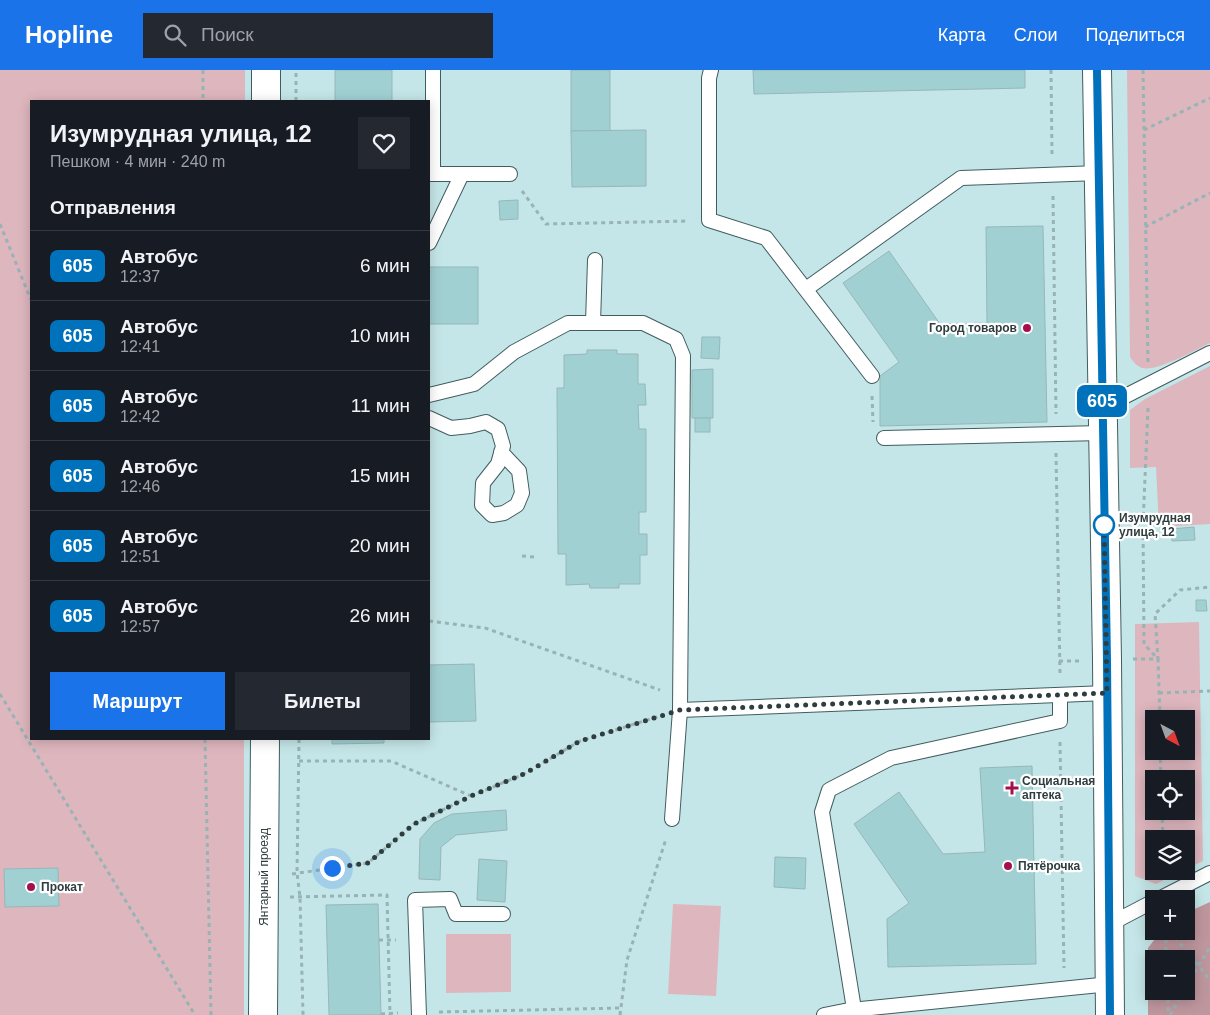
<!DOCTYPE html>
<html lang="ru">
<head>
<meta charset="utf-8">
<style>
	:root { --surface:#171b24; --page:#242831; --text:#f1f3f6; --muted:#9ea1a6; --line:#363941; --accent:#1a73e8 }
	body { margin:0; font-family:Arial,sans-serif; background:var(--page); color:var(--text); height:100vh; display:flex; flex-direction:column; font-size:19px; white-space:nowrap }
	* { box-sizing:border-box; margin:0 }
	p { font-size:16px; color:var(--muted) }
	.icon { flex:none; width:28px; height:28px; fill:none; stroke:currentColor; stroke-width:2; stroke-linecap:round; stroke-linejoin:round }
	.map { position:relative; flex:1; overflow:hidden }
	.details { position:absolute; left:30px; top:30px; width:400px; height:640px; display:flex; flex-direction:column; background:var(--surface); border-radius:0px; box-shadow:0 2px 12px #0003 }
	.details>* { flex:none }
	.badge { padding:0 10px; border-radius:8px; font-size:18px; line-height:32px }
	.needle { width:32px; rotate:139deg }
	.buttons { position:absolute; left:1145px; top:640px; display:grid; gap:10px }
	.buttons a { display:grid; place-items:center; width:50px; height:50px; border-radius:0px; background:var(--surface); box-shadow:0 2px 12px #0003; font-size:25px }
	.you { position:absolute; width:25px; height:25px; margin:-12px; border:4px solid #fff; border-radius:50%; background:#1a73e8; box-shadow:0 0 0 8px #1a73e833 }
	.map>.badge { position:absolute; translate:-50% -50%; box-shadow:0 0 0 2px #fff }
	h2 { padding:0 20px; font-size:19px; line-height:45px }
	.round { display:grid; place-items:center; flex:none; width:52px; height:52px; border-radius:0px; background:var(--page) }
	.headline { display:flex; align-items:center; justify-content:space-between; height:85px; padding:0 20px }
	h1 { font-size:24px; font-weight:600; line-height:38px }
	.primary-button { display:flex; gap:10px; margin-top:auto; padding:10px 20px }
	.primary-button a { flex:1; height:58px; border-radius:0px; background:var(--accent); color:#fff; font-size:20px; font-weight:600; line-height:58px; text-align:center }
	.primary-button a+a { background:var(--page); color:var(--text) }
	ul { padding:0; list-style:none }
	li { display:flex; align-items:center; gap:15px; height:70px; padding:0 20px; border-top:1px solid var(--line) }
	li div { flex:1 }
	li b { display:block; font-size:19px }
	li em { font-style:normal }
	li .badge { min-width:55px; font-weight:700; text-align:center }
	header { display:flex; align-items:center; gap:30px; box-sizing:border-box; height:70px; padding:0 25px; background:var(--accent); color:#fff }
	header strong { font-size:24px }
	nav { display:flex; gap:28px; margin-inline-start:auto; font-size:18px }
	.search { width:350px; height:45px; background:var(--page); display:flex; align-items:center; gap:12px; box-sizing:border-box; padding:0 18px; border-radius:0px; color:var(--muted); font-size:19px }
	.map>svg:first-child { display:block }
	.green { fill:#deb6be; fill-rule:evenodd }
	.forest { fill:#be969e; fill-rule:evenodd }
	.building { fill:#a1d0d3; stroke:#96b7b9 }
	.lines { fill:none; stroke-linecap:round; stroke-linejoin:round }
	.service-casing { stroke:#405d5f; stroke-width:16 }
	.minor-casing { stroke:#405d5f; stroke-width:30 }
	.tertiary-casing { stroke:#405d5f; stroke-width:30 }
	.path { stroke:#98b3b5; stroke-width:3; stroke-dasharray:4 4; stroke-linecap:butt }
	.service { stroke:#fff; stroke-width:14 }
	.minor { stroke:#fff; stroke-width:28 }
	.tertiary { stroke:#fff; stroke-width:28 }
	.line-casing { stroke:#fff; stroke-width:11 }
	.line { stroke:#0072bc; stroke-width:8 }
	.walk { stroke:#2f3d3e; stroke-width:5; stroke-dasharray:0 9 }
	.poi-dot { fill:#a40f4c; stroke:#fff; stroke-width:2 }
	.stop-dot { fill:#fff; stroke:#0072bc; stroke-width:2.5 }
	.labels { text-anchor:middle; stroke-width:4.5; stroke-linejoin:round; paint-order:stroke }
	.poi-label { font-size:12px; font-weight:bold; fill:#2f3d3e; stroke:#fff; text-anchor:start }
	.stop-label { font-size:12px; font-weight:bold; fill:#2f3d3e; stroke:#fff; text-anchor:start }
	.street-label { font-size:12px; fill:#2f3d3e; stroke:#fff }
</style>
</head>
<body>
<header>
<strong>Hopline</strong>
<div class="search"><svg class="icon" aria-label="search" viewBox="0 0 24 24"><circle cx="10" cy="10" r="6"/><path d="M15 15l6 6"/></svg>Поиск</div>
<nav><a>Карта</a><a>Слои</a><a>Поделиться</a></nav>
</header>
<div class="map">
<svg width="1210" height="945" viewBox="0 0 1210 945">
	<rect width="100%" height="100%" fill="#c5e6e8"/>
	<!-- green -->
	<g class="green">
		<path d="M 0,0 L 245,0 L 245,31 L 31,31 L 31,669 L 244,669 L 244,945 L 0,945 Z"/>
		<path d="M 1127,0 L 1210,0 L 1210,273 C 1195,280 1157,302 1142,298 C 1136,296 1133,291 1130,287 Z"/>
		<path d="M 1210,296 L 1210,454 L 1159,457 L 1156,397 L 1130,398 L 1130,340 L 1145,329 Z"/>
		<path d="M 1199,552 L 1203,791 L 1186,799 L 1186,769 L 1154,769 L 1154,801 L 1182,801 L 1156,814 L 1135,806 L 1135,554 ZM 1154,649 L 1186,649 L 1186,681 L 1154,681 ZM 1154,709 L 1186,709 L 1186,741 L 1154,741 Z"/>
		<path d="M 673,834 L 721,836 L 716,926 L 668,924 Z"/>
		<path d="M 446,864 L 511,864 L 511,922 L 446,923 Z"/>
	</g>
	<!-- forest -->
	<path class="forest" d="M 1210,832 L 1210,945 L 1148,945 L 1148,878 L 1161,861 L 1186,861 L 1186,843 ZM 1154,889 L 1186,889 L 1186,921 L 1154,921 Z"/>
	<!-- building -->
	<g class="building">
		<rect x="335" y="0" width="57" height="31"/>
		<rect x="571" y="0" width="39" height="61"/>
		<path d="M 753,0 L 1025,0 L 1025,18 L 754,24 Z"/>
		<path d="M 646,60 L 646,116 L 572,117 L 571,61 Z"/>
		<path d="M 518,130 L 518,149 L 500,150 L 499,131 Z"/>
		<path d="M 1043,156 L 1047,352 L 880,356 L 880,306 L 899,292 L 843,213 L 889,181 L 940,254 L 987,253 L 986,157 Z"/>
		<rect x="429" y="197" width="49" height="57"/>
		<path d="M 702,267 L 720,267 L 719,289 L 701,288 Z"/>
		<path d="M 587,280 L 617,280 L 617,284 L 638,284 L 638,314 L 645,314 L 646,335 L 638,335 L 639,359 L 646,359 L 646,442 L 639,442 L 639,464 L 647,464 L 647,485 L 640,485 L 640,514 L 619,514 L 619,518 L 590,518 L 589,514 L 566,515 L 566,484 L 558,484 L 557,318 L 564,318 L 564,285 L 587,284 Z"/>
		<path d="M 713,299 L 713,348 L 692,348 L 692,300 Z"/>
		<rect x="695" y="348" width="15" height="14"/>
		<path d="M 1194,457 L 1195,470 L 1172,471 L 1171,459 Z"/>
		<path d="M 1196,530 L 1206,530 L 1207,541 L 1196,541 Z"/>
		<path d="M 474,594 L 476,651 L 429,652 L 429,595 Z"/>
		<path d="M 332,669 L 384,669 L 384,673 L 332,674 Z"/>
		<path d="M 1032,696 L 1036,894 L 888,897 L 887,849 L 909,833 L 854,754 L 899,722 L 943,784 L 985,782 L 980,698 Z"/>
		<path d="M 506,740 L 507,760 L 456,765 L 441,777 L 440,810 L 419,809 L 420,769 L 434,753 L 452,744 Z"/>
		<path d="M 775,787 L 806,788 L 805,819 L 774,817 Z"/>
		<path d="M 479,789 L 507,791 L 505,832 L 477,830 Z"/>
		<path d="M 58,798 L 59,836 L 5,837 L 4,799 Z"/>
		<path d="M 378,834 L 381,945 L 329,945 L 326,835 Z"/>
	</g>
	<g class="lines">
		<defs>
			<g id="service">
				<path d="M 711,0 L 709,8 L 709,150 L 766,168 L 872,306"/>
				<path d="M 429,104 L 510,104"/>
				<path d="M 433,104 L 433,0"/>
				<path d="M 429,173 L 462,104"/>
				<path d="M 806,219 L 961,108 L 1099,103"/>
				<path d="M 593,253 L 595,190"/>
				<path d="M 429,325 L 474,314 L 514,282 L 568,253 L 643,253 L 676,269 L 683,286 L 680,640 L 672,749"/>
				<path d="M 1102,338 L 1210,283"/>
				<path d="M 429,348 L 451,358 L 470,356 L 486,352 L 498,359 L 503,376 L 498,394 L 483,413 L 482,435 L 492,445 L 504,443 L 517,435 L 522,423 L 519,401 L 501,382"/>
				<path d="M 884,368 L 1102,363"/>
				<path d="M 680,640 L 1107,623"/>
				<path d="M 1159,829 L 1210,803"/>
				<path d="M 1110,854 L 1154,831"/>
				<path d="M 419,945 L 415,830 L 450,829 L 456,844 L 503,844"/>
				<path d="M 824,945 L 854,939 L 861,939 L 1110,914"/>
				<path d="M 851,945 L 854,939 L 822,742 L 829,720 L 891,688 L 1060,651 L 1060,625"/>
			</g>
			<g id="minor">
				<path d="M 266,0 L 266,31"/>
				<path d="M 263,945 L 265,669"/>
			</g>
			<path id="tertiary" d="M 1097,0 L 1107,590 L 1110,945"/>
		</defs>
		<!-- service casing -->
		<use href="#service" class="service-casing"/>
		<!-- minor casing -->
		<use href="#minor" class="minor-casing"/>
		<!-- tertiary casing -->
		<use href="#tertiary" class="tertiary-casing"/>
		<!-- path -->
		<g class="path">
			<path d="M 203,0 L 203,31"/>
			<path d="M 1051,0 L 1052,84"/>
			<path d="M 1143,0 L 1148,292"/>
			<path d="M 296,31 L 296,0"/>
			<path d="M 1144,60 L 1210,28"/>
			<path d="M 522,121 L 546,154 L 689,151"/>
			<path d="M 1053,126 L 1056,344"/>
			<path d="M 0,154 L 31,230"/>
			<path d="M 1145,157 L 1210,123"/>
			<path d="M 872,326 L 873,352"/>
			<path d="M 1148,338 L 1143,454 L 1144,574 L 1158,589 L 1160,649"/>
			<path d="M 1056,383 L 1060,604"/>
			<path d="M 522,486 L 534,487"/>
			<path d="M 429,551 L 485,558 L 660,620"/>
			<path d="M 1133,589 L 1158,589 L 1155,544 L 1180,520 L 1210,517"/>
			<path d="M 1059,591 L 1080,591"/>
			<path d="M 1159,623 L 1210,621"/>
			<path d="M 0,624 L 195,945"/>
			<path d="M 205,669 L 211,945"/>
			<path d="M 299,669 L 297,803 L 300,827 L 303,945"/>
			<path d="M 1060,672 L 1064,898"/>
			<path d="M 1160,681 L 1161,709"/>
			<path d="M 299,691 L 391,691 L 471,726"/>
			<path d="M 1162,741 L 1163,769"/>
			<path d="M 292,804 L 368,793 L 414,754 L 471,726 L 524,704 L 580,671 L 660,646"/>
			<path d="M 290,827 L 387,825 L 390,945"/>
			<path d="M 1166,861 L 1166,889"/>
			<path d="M 1170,861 L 1210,910"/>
			<path d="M 379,870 L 396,870"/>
			<path d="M 1186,916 L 1210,877"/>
			<path d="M 1168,921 L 1168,945"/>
			<path d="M 439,942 L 620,938"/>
			<path d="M 381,944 L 398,943"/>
			<path d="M 620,945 L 627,890 L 666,769"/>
			<path d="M 1170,945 L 1184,921"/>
		</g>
		<!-- service -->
		<use href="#service" class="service"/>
		<!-- minor -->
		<use href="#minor" class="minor"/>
		<!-- tertiary -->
		<use href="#tertiary" class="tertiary"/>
	</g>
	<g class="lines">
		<defs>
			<path id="line" d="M 1097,0 L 1107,590 L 1110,945"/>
		</defs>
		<!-- line casing -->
		<use href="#line" class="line-casing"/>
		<!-- line -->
		<use href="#line" class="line"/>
		<!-- walk -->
		<path class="walk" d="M 332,798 L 368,793 L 414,754 L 471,726 L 524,704 L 580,671 L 680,640 L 1107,623 L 1104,454 L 1104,455"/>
	</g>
	<!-- markers -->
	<g class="poi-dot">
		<circle cx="1027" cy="258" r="5"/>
		<path d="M1009.5 710.5h5v5h5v5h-5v5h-5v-5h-5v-5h5z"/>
		<circle cx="1008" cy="796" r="5"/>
		<circle cx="31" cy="817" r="5"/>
	</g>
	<circle class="stop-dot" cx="1104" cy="455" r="10"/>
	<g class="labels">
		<!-- poi labels -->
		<g class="poi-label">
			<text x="1017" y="262" text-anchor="end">Город товаров</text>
			<text x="1022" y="715">Социальная<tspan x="1022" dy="14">аптека</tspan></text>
			<text x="1018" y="800">Пятёрочка</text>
			<text x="41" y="821">Прокат</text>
		</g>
		<!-- stop labels -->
		<g class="stop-label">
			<text x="1119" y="452">Изумрудная<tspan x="1119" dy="14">улица, 12</tspan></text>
		</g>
		<!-- street labels -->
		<g class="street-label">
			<text transform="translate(264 807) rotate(-90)" y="4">Янтарный проезд</text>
		</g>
	</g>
</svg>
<div class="buttons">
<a><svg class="needle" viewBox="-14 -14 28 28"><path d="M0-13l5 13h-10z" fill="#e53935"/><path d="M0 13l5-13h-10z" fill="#9ea1a6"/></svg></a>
<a><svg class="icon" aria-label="locate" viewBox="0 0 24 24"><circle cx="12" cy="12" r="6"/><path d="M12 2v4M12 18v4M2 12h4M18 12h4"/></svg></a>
<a><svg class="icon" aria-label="layers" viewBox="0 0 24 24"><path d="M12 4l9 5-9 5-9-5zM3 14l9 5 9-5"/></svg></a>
<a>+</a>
<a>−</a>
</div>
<div class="you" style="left:332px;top:798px"></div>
<b class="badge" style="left:1102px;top:331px;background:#0072bc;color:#fff">605</b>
<section class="details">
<div class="headline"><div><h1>Изумрудная улица, 12</h1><p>Пешком · 4 мин · 240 m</p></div><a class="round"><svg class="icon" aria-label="heart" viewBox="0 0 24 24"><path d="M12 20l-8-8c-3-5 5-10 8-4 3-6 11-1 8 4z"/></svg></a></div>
<h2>Отправления</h2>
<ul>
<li><span class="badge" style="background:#0072bc;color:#fff">605</span><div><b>Автобус</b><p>12:37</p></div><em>6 мин</em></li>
<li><span class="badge" style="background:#0072bc;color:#fff">605</span><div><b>Автобус</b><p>12:41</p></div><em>10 мин</em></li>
<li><span class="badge" style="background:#0072bc;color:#fff">605</span><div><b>Автобус</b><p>12:42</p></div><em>11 мин</em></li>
<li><span class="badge" style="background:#0072bc;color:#fff">605</span><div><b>Автобус</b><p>12:46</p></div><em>15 мин</em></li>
<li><span class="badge" style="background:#0072bc;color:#fff">605</span><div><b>Автобус</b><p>12:51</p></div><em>20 мин</em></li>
<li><span class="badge" style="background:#0072bc;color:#fff">605</span><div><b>Автобус</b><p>12:57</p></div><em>26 мин</em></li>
</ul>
<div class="primary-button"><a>Маршрут</a><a>Билеты</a></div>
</section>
</div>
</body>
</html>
